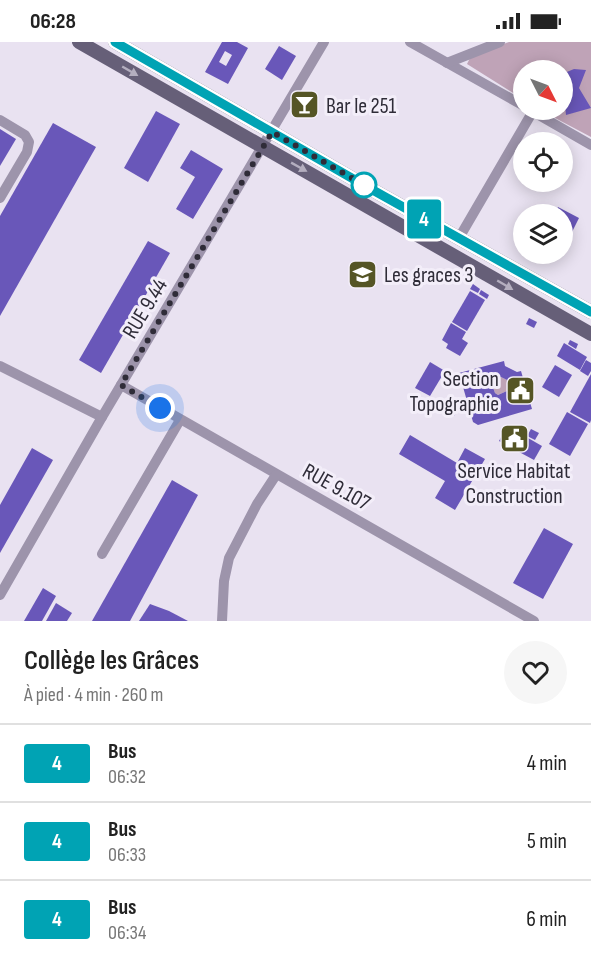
<!DOCTYPE html>
<html lang="fr">
<head>
<meta charset="utf-8">
<style>
	:root { --surface:#fff; --page:#f6f6f6; --text:#222; --muted:#767676; --line:#e0e0e0 }
	body { margin:0; font-family:"Sofia Sans Condensed",sans-serif; background:var(--page); color:var(--text); height:100vh; display:flex; flex-direction:column; font-size:22px; white-space:nowrap }
	* { box-sizing:border-box; margin:0 }
	p { font-size:20px; color:var(--muted) }
	.icon { flex:none; width:33px; height:33px; fill:none; stroke:currentColor; stroke-width:2; stroke-linecap:round; stroke-linejoin:round }
	.map { position:relative; height:579px; overflow:hidden }
	.panel { display:flex; flex-direction:column; background:var(--surface); flex:1 }
	.panel>* { flex:none }
	.badge { padding:0 12px; border-radius:4px; font-size:21px; line-height:39px }
	.needle { width:39px; rotate:132deg }
	.buttons { position:absolute; left:513px; top:18px; display:grid; gap:12px }
	.buttons a { display:grid; place-items:center; width:60px; height:60px; border-radius:50%; background:var(--surface); box-shadow:0 3px 15px #0003; font-size:30px }
	.you { position:absolute; width:30px; height:30px; margin:-15px; border:4px solid #fff; border-radius:50%; background:#1a73e8; box-shadow:0 0 0 9px #1a73e833 }
	.map>.badge { position:absolute; translate:-50% -50%; box-shadow:0 0 0 3px #fff }
	.round { display:grid; place-items:center; flex:none; width:63px; height:63px; border-radius:32px; background:var(--page) }
	.overview { display:flex; align-items:center; justify-content:space-between; height:102px; padding:0 24px }
	h1 { font-size:28px; font-weight:600; line-height:45px }
	ul { padding:0; list-style:none }
	li { display:flex; align-items:center; gap:18px; height:78px; padding:0 24px; border-top:2px solid var(--line) }
	li div { flex:1 }
	li b { display:block; font-size:22px }
	li em { font-style:normal }
	li .badge { min-width:66px; font-weight:700; text-align:center }
	.status { display:flex; justify-content:space-between; align-items:center; height:42px; padding:0 30px; background:var(--surface); direction:ltr }
	.status svg { height:16px; fill:currentColor }
	.map>svg:first-child { display:block }
	.green { fill:#bfa3b7 }
	.building { fill:#6957b9; fill-rule:evenodd }
	.lines { fill:none; stroke-linecap:round; stroke-linejoin:round }
	.minor { stroke:#9d94ab; stroke-width:10 }
	.major { stroke:#665f78; stroke-width:14 }
	.oneway { fill:#b4aebf }
	.line-casing { stroke:#fff; stroke-width:14 }
	.line { stroke:#00a3b4; stroke-width:9 }
	.walk { stroke:#2f2c38; stroke-width:6; stroke-dasharray:0 10.8 }
	.stop-dot { fill:#fff; stroke:#00a3b4; stroke-width:3 }
	.labels { text-anchor:middle; stroke-width:6; stroke-linejoin:round; paint-order:stroke }
	.poi-label { font-size:22px; fill:#2f2c38; stroke:#f3eef9; text-anchor:start }
	.street-label { font-size:22px; fill:#2f2c38; stroke:#f3eef9 }
</style>
</head>
<body>
<div class="status"><b>06:28</b><svg viewBox="0 0 49 12"><path d="M0 12V9h3v3zM5 12V6h3v6zM10 12V3h3v9zM15 12V0h3v12zM26 1h20v11H26zM47 4h2v5h-2z"/></svg></div>
<div class="map">
<svg width="591" height="579" viewBox="0 0 591 579">
	<rect width="100%" height="100%" fill="#e9e2f1"/>
	<!-- green -->
	<g class="green">
		<path d="M 509,0 L 591,0 L 591,95 L 540,68 L 562,68 L 562,28 L 524,28 L 523,57 L 467,22 L 471,14 Z"/>
		<path d="M 501,335 L 507,338 L 509,348 L 498,353 L 495,351 L 491,340 L 493,337 Z"/>
	</g>
	<!-- building -->
	<g class="building">
		<path d="M 222,0 L 237,0 L 248,6 L 228,42 L 205,30 ZM 225,9 L 232,13 L 226,24 L 219,20 Z"/>
		<path d="M 279,4 L 296,14 L 282,38 L 265,27 Z"/>
		<path d="M 574,27 L 586,28 L 579,46 L 591,66 L 566,73 L 562,32 Z"/>
		<path d="M 156,69 L 180,82 L 148,140 L 124,126 Z"/>
		<path d="M 53,81 L 96,105 L 0,274 L 0,174 Z"/>
		<path d="M 0,87 L 16,97 L 0,124 Z"/>
		<path d="M 550,94 L 561,100 L 546,100 Z"/>
		<path d="M 191,108 L 223,127 L 193,177 L 176,167 L 195,135 L 180,126 Z"/>
		<path d="M 558,165 L 579,176 L 565,204 L 562,203 L 562,172 L 555,172 Z"/>
		<path d="M 148,199 L 170,211 L 101,331 L 79,318 Z"/>
		<path d="M 473,242 L 480,247 L 478,251 L 470,247 Z"/>
		<path d="M 481,248 L 489,253 L 487,257 L 479,252 Z"/>
		<path d="M 470,249 L 485,258 L 467,289 L 452,280 Z"/>
		<path d="M 529,276 L 537,280 L 534,286 L 526,282 Z"/>
		<path d="M 451,281 L 466,290 L 462,297 L 468,301 L 460,314 L 446,306 L 448,302 L 442,298 Z"/>
		<path d="M 570,298 L 578,302 L 576,307 L 568,302 Z"/>
		<path d="M 564,301 L 587,315 L 580,328 L 557,314 Z"/>
		<path d="M 586,318 L 591,321 L 591,329 L 588,334 L 580,329 Z"/>
		<path d="M 504,319 L 505,324 L 517,330 L 521,329 L 532,367 L 478,383 L 473,380 L 459,331 ZM 501,335 L 507,338 L 509,348 L 498,353 L 495,351 L 491,340 L 493,337 Z"/>
		<path d="M 430,320 L 445,329 L 430,354 L 415,346 Z"/>
		<path d="M 555,323 L 572,333 L 559,355 L 542,345 Z"/>
		<path d="M 591,332 L 591,378 L 590,381 L 570,370 Z"/>
		<path d="M 439,356 L 458,367 L 454,374 L 435,364 Z"/>
		<path d="M 567,370 L 588,382 L 570,414 L 549,402 Z"/>
		<path d="M 507,384 L 542,404 L 534,418 L 499,399 Z"/>
		<path d="M 531,387 L 539,391 L 535,398 L 527,394 Z"/>
		<path d="M 410,393 L 457,421 L 465,406 L 485,417 L 455,468 L 435,456 L 445,439 L 399,412 Z"/>
		<path d="M 32,406 L 53,418 L 0,511 L 0,463 Z"/>
		<path d="M 172,438 L 198,453 L 130,579 L 92,579 Z"/>
		<path d="M 544,486 L 573,502 L 543,557 L 513,541 Z"/>
		<path d="M 43,546 L 56,554 L 42,579 L 24,579 Z"/>
		<path d="M 56,561 L 72,571 L 67,579 L 46,579 Z"/>
		<path d="M 150,562 L 169,569 L 188,579 L 139,579 Z"/>
	</g>
	<g class="lines">
		<!-- minor -->
		<g class="minor">
			<path d="M 410,0 L 524,64"/>
			<path d="M 447,21 L 500,0"/>
			<path d="M 530,68 L 591,103"/>
			<path d="M 0,78 L 25,93 L 29,100 L 27,110 L 0,156"/>
			<path d="M 459,196 L 533,69"/>
			<path d="M 0,324 L 102,375"/>
			<path d="M 121,343 L 534,579"/>
			<path d="M 102,512 L 180,378"/>
			<path d="M 0,553 L 102,375 L 324,0"/>
			<path d="M 222,579 L 224,539 L 229,516 L 257,462 L 276,433"/>
		</g>
		<!-- major -->
		<g class="major">
			<path d="M 79,0 L 591,292"/>
			<path d="M 115,0 L 362,142 L 591,270"/>
		</g>
	</g>
	<!-- one-way arrows -->
	<defs><path id="oneway-solid" d="M-6-.8H1V-3.2L6.5 0L1 3.2V.8H-6Z" transform="scale(1.5)"/></defs>
	<g class="oneway">
		<use href="#oneway-solid" transform="translate(130 29) rotate(30)"/>
		<use href="#oneway-solid" transform="translate(299 125) rotate(29)"/>
		<use href="#oneway-solid" transform="translate(505 243) rotate(30)"/>
	</g>
	<g class="lines">
		<defs>
			<path id="line" d="M 115,0 L 362,142 L 591,270"/>
		</defs>
		<!-- line casing -->
		<use href="#line" class="line-casing"/>
		<!-- line -->
		<use href="#line" class="line"/>
		<!-- walk -->
		<path class="walk" d="M 160,366 L 121,343 L 272,90 L 364,143"/>
	</g>
	<!-- icons -->
	<defs>
		<symbol id="bar-square" viewBox="-11 -11 22 22"><rect x="-9" y="-9" width="18" height="18" rx="4" fill="#555525" stroke="#f3eef9"/><path d="M-6-5H6L.8 .8V4.5H3.5V6h-7V4.5H-.8V.8Z" fill="#fff"/></symbol>
		<symbol id="school-square" viewBox="-11 -11 22 22"><rect x="-9" y="-9" width="18" height="18" rx="4" fill="#555525" stroke="#f3eef9"/><path d="M0-5L7-2L0 1L-7-2ZM-4 1L0 2.5L4 1V4Q0 6-4 4Z" fill="#fff"/></symbol>
		<symbol id="civic-square" viewBox="-11 -11 22 22"><rect x="-9" y="-9" width="18" height="18" rx="4" fill="#555525" stroke="#f3eef9"/><path d="M-.6-6.5H3V-4.5H.6V-3L4-1V1h2V6H-6V1h2V-1L-.6-3ZM-1.2 2.5V6h2.4V2.5Z" fill="#fff"/></symbol>
	</defs>
	<g fill-rule="evenodd">
		<use href="#bar-square" x="288" y="46" width="33" height="33"/>
		<use href="#school-square" x="346" y="216" width="33" height="33"/>
		<use href="#civic-square" x="504" y="332" width="33" height="33"/>
		<use href="#civic-square" x="498" y="380" width="33" height="33"/>
	</g>
	<!-- markers -->
	<circle class="stop-dot" cx="364" cy="143" r="12"/>
	<g class="labels">
		<!-- poi labels -->
		<g class="poi-label">
			<text x="326" y="71">Bar le 251</text>
			<text x="384" y="240">Les graces 3</text>
			<text x="499" y="344" text-anchor="end">Section<tspan x="499" dy="25">Topographie</tspan></text>
			<text x="514" y="436" text-anchor="middle">Service Habitat<tspan x="514" dy="25">Construction</tspan></text>
		</g>
		<!-- street labels -->
		<g class="street-label">
			<text transform="translate(144 266) rotate(-59)" y="8">RUE 9.44</text>
			<text transform="translate(337 444) rotate(29)" y="8">RUE 9.107</text>
		</g>
	</g>
</svg>
<div class="buttons">
<a><svg class="needle" viewBox="-14 -14 28 28"><path d="M0-13l5 13h-10z" fill="#e53935"/><path d="M0 13l5-13h-10z" fill="#767676"/></svg></a>
<a><svg class="icon" aria-label="locate" viewBox="0 0 24 24"><circle cx="12" cy="12" r="6"/><path d="M12 2v4M12 18v4M2 12h4M18 12h4"/></svg></a>
<a><svg class="icon" aria-label="layers" viewBox="0 0 24 24"><path d="M12 4l9 5-9 5-9-5zM3 14l9 5 9-5"/></svg></a>
</div>
<div class="you" style="left:160px;top:366px"></div>
<b class="badge" style="left:424px;top:177px;background:#00a3b4;color:#fff">4</b>
</div>
<section class="panel">
<div class="overview"><div><h1>Collège les Grâces</h1><p>À pied · 4 min · 260 m</p></div><a class="round"><svg class="icon" aria-label="heart" viewBox="0 0 24 24"><path d="M12 20l-8-8c-3-5 5-10 8-4 3-6 11-1 8 4z"/></svg></a></div>
<ul>
<li><span class="badge" style="background:#00a3b4;color:#fff">4</span><div><b>Bus</b><p>06:32</p></div><em>4 min</em></li>
<li><span class="badge" style="background:#00a3b4;color:#fff">4</span><div><b>Bus</b><p>06:33</p></div><em>5 min</em></li>
<li><span class="badge" style="background:#00a3b4;color:#fff">4</span><div><b>Bus</b><p>06:34</p></div><em>6 min</em></li>
</ul>
</section>
</body>
</html>
